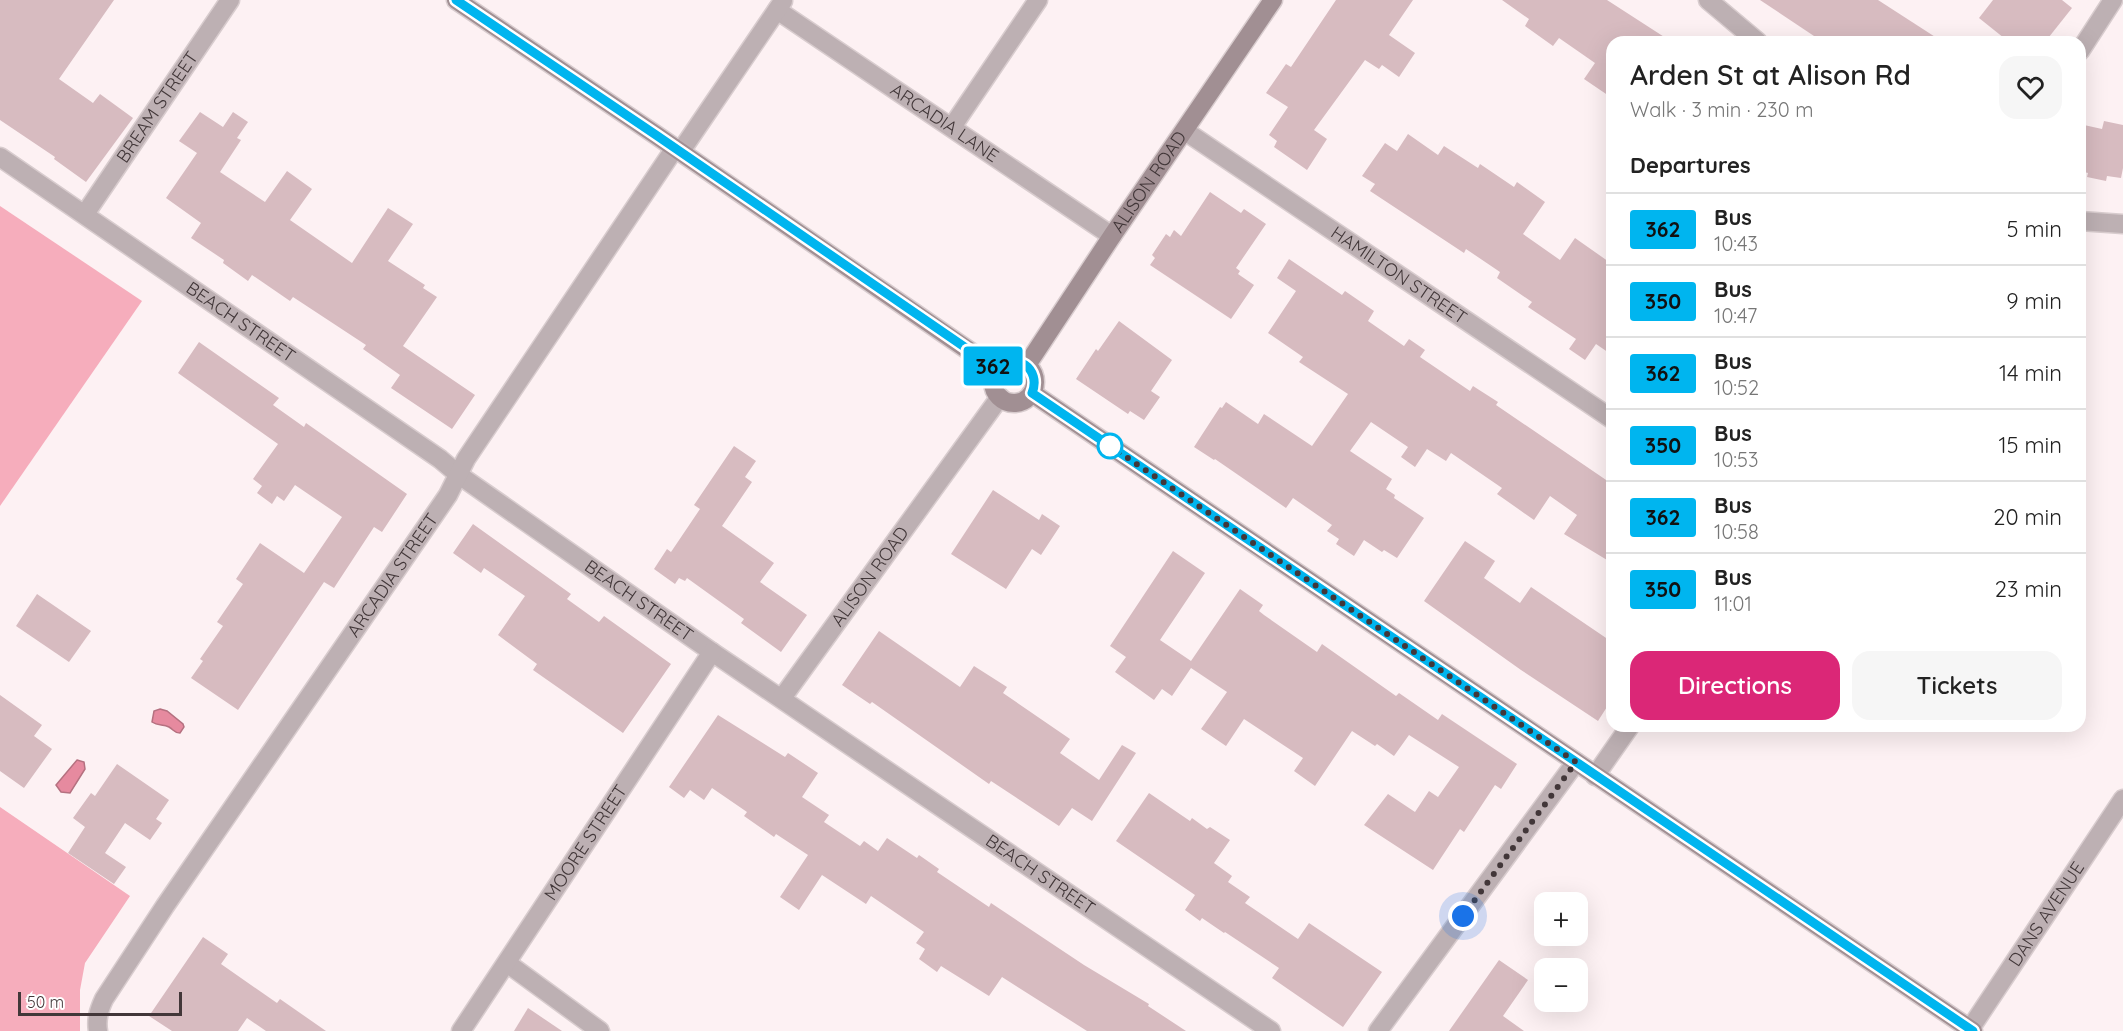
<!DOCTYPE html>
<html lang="en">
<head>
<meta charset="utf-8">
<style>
	:root { --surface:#fff; --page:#f6f6f6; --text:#222; --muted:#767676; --line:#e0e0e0; --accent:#db2777 }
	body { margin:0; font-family:Quicksand,sans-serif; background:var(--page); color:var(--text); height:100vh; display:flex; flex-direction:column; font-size:22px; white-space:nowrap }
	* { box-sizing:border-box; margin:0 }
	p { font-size:20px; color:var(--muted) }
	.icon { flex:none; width:33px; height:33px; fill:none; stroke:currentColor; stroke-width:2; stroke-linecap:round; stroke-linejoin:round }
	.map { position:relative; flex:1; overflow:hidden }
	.panel { position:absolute; left:1606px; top:36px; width:480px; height:696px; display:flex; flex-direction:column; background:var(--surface); border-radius:18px; box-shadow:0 6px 24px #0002 }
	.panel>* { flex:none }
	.badge { padding:0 12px; border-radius:4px; font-size:21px; line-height:39px }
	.buttons { position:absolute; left:1534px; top:892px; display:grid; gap:12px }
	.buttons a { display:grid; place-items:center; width:54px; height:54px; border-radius:12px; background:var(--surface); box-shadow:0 6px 24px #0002; font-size:30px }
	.scale { position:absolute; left:18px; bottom:15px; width:164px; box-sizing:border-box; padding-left:6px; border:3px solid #423739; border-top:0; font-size:16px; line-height:21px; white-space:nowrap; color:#423739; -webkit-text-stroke:4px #fff; paint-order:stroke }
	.you { position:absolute; width:30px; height:30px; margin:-15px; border:4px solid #fff; border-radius:50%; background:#1a73e8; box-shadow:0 0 0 9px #1a73e833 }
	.map>.badge { position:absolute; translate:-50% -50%; box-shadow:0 0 0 3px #fff }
	h2 { padding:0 24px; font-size:22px; line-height:54px }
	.round { display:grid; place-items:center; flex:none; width:63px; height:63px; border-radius:18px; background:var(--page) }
	.summary { display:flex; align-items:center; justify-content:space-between; height:102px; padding:0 24px }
	h1 { font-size:28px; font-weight:600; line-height:45px }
	.primary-button { display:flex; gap:12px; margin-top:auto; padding:12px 24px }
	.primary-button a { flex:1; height:69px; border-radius:18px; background:var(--accent); color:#fff; font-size:24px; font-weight:600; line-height:69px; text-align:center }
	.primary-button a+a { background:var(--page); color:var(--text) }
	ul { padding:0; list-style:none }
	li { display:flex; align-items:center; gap:18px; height:72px; padding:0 24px; border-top:2px solid var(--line) }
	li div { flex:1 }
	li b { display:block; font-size:22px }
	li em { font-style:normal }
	li .badge { min-width:66px; font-weight:700; text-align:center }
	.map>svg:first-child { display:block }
	.green { fill:#f6adbc }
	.water { fill:#e68a9f; stroke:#b57180; stroke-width:1.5 }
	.building { fill:#d7bbc0 }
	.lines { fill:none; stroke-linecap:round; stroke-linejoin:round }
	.street-casing { stroke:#d8ccce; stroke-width:21 }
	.secondary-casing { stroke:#d8ccce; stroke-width:21 }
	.street { stroke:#bdb0b3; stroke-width:18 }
	.secondary { stroke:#a18f93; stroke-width:18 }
	.line-casing { stroke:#fff; stroke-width:14 }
	.line { stroke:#00b5ef; stroke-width:9 }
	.walk { stroke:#423739; stroke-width:6; stroke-dasharray:0 10.8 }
	.stop-dot { fill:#fff; stroke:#00b5ef; stroke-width:3 }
	.labels { text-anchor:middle; stroke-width:5; stroke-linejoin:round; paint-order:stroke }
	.street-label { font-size:18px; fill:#423739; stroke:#fff }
</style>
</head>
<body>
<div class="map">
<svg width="2123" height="1031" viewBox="0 0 2123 1031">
	<rect width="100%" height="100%" fill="#fdf1f3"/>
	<!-- green -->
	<g class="green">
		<path d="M 0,206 L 142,301 L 0,506 Z"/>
		<path d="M 0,807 L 130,896 L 85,963 L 80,990 L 80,1031 L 0,1031 Z"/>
	</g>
	<!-- water -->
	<g class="water">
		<path d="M 160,709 L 167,711 L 183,724 L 184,727 L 180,733 C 174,733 174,730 169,727 C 163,724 158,726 152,722 L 154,711 Z"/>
		<path d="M 77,760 L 84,762 L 85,769 L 70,793 L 61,792 L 56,785 Z"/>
	</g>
	<!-- building -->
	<g class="building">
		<path d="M 0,0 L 114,0 L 59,79 L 93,103 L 100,94 L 133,118 L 86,182 L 54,159 L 55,157 L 0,120 Z"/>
		<path d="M 1336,0 L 1413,0 L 1389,35 L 1415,53 L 1399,77 L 1382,65 L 1379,69 L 1365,60 L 1314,130 L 1327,139 L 1307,170 L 1274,147 L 1277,141 L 1269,135 L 1288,107 L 1266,93 L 1286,64 L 1291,67 Z"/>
		<path d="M 1502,0 L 1607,0 L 1672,42 L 1612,42 L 1612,98 L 1584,79 L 1595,63 L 1559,38 L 1553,46 L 1525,26 L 1529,19 Z"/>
		<path d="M 1760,0 L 1878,0 L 1943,42 L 1823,42 Z"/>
		<path d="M 1993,0 L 2062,0 L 2072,8 L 2045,42 L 2009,42 L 1979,18 Z"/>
		<path d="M 200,112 L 223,127 L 233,112 L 248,122 L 237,138 L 241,140 L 220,172 L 265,202 L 287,171 L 312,189 L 290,220 L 352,263 L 388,208 L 413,224 L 388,261 L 425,285 L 423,288 L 437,297 L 403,346 L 475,395 L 452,429 L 391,388 L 400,375 L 363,349 L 366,345 L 293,297 L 290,301 L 252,275 L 248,281 L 223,263 L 224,260 L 191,238 L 201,223 L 166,198 L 197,153 L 179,141 Z"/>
		<path d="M 2104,121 L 2123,125 L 2123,168 L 2121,178 L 2107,176 L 2106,181 L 2087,177 L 2088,173 L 2080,171 L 2080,140 L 2084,125 L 2102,129 Z"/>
		<path d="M 1408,134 L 1438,155 L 1444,146 L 1478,168 L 1480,164 L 1514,187 L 1517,182 L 1545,202 L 1523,234 L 1560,260 L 1575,238 L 1612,264 L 1612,355 L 1596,344 L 1585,360 L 1569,349 L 1576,339 L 1528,307 L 1532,302 L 1497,278 L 1500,272 L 1466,249 L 1464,253 L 1370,191 L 1375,184 L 1362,176 L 1385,143 L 1397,151 Z"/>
		<path d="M 1210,192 L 1241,213 L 1244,209 L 1266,224 L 1236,268 L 1240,271 L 1238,274 L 1254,285 L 1231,319 L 1150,265 L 1155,258 L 1152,255 L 1166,234 L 1170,237 L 1174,230 L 1181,236 Z"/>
		<path d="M 1289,259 L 1342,295 L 1345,291 L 1374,311 L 1368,321 L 1404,346 L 1409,339 L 1425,350 L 1420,357 L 1470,391 L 1473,386 L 1498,402 L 1496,405 L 1612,484 L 1612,563 L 1564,534 L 1577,515 L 1550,496 L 1534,520 L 1497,494 L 1502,488 L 1451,453 L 1446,461 L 1427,449 L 1415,467 L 1401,457 L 1408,447 L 1371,422 L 1350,451 L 1392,479 L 1386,489 L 1395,495 L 1394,498 L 1424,518 L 1397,558 L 1384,550 L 1382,552 L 1364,540 L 1354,556 L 1336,544 L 1339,539 L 1327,531 L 1332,525 L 1293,498 L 1286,508 L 1215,459 L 1214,460 L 1194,447 L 1220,407 L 1222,408 L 1226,402 L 1258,424 L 1264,414 L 1312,446 L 1348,394 L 1299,362 L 1303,357 L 1268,333 L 1296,291 L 1277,278 Z"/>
		<path d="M 1119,321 L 1172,360 L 1151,391 L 1160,397 L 1144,420 L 1130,411 L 1128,414 L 1076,379 L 1096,349 L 1098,351 Z"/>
		<path d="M 199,342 L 279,398 L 273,405 L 304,427 L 306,423 L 407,494 L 382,532 L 374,527 L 334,588 L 324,582 L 238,710 L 191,678 L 203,661 L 200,659 L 223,626 L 217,622 L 243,584 L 236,579 L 260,543 L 304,573 L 342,517 L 295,485 L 284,501 L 277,496 L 272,504 L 257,493 L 262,486 L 253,479 L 278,444 L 178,373 Z"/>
		<path d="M 734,446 L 756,461 L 745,477 L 752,482 L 722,526 L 774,563 L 760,582 L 807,615 L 781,652 L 741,623 L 744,619 L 687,578 L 685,581 L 679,578 L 675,584 L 654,569 L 667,549 L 671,552 L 700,509 L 694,505 Z"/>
		<path d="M 993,490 L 1039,520 L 1042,514 L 1060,526 L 1041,555 L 1032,549 L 1006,589 L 951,554 Z"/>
		<path d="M 473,524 L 571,594 L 567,599 L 599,622 L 604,616 L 671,664 L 623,733 L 533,670 L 537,664 L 498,635 L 525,596 L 484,568 L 481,573 L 453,553 Z"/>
		<path d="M 1465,541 L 1495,561 L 1484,578 L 1520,603 L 1531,587 L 1612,642 L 1612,699 L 1598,721 L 1521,670 L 1424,601 Z"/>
		<path d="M 1173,551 L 1205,573 L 1160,640 L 1191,661 L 1240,589 L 1263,605 L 1259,611 L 1264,615 L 1317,652 L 1322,644 L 1396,696 L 1399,693 L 1438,720 L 1442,714 L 1517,764 L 1501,789 L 1495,785 L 1464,832 L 1460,829 L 1433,870 L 1364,825 L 1388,794 L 1415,812 L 1429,791 L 1438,797 L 1459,767 L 1409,735 L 1394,756 L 1377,744 L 1375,746 L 1352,731 L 1315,786 L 1294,771 L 1303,758 L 1244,719 L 1226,746 L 1201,729 L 1227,692 L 1191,668 L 1172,696 L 1162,689 L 1154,700 L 1115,672 L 1126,657 L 1110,646 Z"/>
		<path d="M 37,594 L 91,631 L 69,662 L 16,626 Z"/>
		<path d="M 879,631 L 960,687 L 974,666 L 1007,687 L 1003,693 L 1070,739 L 1060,753 L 1099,780 L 1122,745 L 1136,753 L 1092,821 L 1072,808 L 1059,826 L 991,781 L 989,784 L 872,702 L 870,704 L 842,685 Z"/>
		<path d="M 0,695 L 42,725 L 34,736 L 52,749 L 24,788 L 0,771 Z"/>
		<path d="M 718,715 L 785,757 L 788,753 L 818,773 L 802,797 L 829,815 L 824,822 L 860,846 L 864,841 L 878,851 L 887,838 L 917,858 L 919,855 L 939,869 L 937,872 L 989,907 L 991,903 L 1084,965 L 1149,1004 L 1148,1006 L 1186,1031 L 1087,1031 L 1002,977 L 989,996 L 941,966 L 937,972 L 919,959 L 925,949 L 916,943 L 924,932 L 871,896 L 866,904 L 822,875 L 799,910 L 780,897 L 808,855 L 776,834 L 774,837 L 744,816 L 747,812 L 712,788 L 704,800 L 690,790 L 684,798 L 669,787 Z"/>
		<path d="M 117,764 L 169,800 L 156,819 L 162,823 L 150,840 L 125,823 L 105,853 L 126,867 L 114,884 L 68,853 L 85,827 L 73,818 L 91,793 L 95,796 Z"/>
		<path d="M 1149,793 L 1190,821 L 1192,818 L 1207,829 L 1210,827 L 1230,840 L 1214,863 L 1232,876 L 1228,882 L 1250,897 L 1245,903 L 1298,939 L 1309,923 L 1382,972 L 1343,1027 L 1272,978 L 1279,968 L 1225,932 L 1224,933 L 1202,918 L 1200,921 L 1185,910 L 1195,895 L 1116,841 Z"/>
		<path d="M 203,937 L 228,954 L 221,964 L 277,1003 L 280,999 L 326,1031 L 266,1031 L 247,1018 L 238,1031 L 172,1031 L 149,1016 Z"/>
		<path d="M 1499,960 L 1528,980 L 1503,1016 L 1524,1031 L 1449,1031 Z"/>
		<path d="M 528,1008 L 562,1031 L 514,1031 Z"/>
	</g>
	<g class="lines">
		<defs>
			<g id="street">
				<path d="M 1708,0 L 1758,42"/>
				<path id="s1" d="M 777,10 L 1112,236"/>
				<path d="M 2080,51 L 2113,0"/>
				<path d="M 952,127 L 1038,0"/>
				<path id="s2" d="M 1185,131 L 1612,419"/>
				<path d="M 681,151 L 783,1"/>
				<path id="s3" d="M 0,157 L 440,459 L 459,475 L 712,652 L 1271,1031"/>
				<path id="s4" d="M 85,214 L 230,0"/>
				<path d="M 2080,221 L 2123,224"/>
				<path id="s5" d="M 782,698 L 1000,397"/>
				<path d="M 1595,776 L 1630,726"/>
				<path d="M 507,963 L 600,1031"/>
				<path id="s6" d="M 1970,1029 L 2123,799"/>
				<path id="s7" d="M 98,1031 C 96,1019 99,1010 104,999 L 165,906 L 448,495 L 466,459 L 675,148"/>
				<path id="s8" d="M 461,1031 L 712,652"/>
				<path d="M 1378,1031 L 1576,762"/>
			</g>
			<g id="secondary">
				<path d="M 456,0 L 656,135 L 997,370"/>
				<circle cx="1014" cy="382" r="21"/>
				<path id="s9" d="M 1027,365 L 1112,236 L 1273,0"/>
				<path d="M 1032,393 L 1973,1031"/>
			</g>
		</defs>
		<!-- street casing -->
		<use href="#street" class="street-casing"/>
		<!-- secondary casing -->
		<use href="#secondary" class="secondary-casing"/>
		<!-- street -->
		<use href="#street" class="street"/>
		<!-- secondary -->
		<use href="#secondary" class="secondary"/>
	</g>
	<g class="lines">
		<defs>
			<path id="line" d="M 456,0 L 656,135 L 998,370 C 1015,350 1042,369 1032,393 L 1973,1031"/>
		</defs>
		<!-- line casing -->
		<use href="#line" class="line-casing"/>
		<!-- line -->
		<use href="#line" class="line"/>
		<!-- walk -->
		<path class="walk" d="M 1110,446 L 1576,762 L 1463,916"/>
	</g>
	<!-- markers -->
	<circle class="stop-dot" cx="1110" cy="446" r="12"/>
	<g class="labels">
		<!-- street labels -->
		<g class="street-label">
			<text dy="6" stroke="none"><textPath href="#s4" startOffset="129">BREAM STREET</textPath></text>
			<text dy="6" stroke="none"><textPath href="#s1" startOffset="202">ARCADIA LANE</textPath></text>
			<text dy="6" stroke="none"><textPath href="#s9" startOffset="220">ALISON ROAD</textPath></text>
			<text dy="6" stroke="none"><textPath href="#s2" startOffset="258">HAMILTON STREET</textPath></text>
			<text dy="6" stroke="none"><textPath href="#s3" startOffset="292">BEACH STREET</textPath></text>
			<text dy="6" stroke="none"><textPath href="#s7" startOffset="546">ARCADIA STREET</textPath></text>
			<text dy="6" stroke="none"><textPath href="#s5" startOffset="150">ALISON ROAD</textPath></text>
			<text dy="6" stroke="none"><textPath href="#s3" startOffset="778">BEACH STREET</textPath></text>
			<text dy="6" stroke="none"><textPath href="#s8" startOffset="226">MOORE STREET</textPath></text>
			<text dy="6" stroke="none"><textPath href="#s3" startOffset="1264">BEACH STREET</textPath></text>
			<text dy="6" stroke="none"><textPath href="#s6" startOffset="138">DANS AVENUE</textPath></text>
		</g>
	</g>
</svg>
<div class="buttons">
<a>+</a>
<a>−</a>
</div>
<div class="scale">50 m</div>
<div class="you" style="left:1463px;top:916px"></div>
<b class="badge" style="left:993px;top:366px;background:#00b5ef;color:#111">362</b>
<section class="panel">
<div class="summary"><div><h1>Arden St at Alison Rd</h1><p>Walk · 3 min · 230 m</p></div><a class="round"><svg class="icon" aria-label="heart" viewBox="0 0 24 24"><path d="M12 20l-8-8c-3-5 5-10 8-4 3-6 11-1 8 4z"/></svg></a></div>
<h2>Departures</h2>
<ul>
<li><span class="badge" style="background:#00b5ef;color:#111">362</span><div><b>Bus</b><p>10:43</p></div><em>5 min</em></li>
<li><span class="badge" style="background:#00b5ef;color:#111">350</span><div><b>Bus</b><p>10:47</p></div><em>9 min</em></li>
<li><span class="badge" style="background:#00b5ef;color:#111">362</span><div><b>Bus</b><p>10:52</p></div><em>14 min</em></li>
<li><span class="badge" style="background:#00b5ef;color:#111">350</span><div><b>Bus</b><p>10:53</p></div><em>15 min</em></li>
<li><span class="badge" style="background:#00b5ef;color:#111">362</span><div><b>Bus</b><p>10:58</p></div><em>20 min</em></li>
<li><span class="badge" style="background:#00b5ef;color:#111">350</span><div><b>Bus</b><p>11:01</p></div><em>23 min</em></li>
</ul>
<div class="primary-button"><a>Directions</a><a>Tickets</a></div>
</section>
</div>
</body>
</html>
